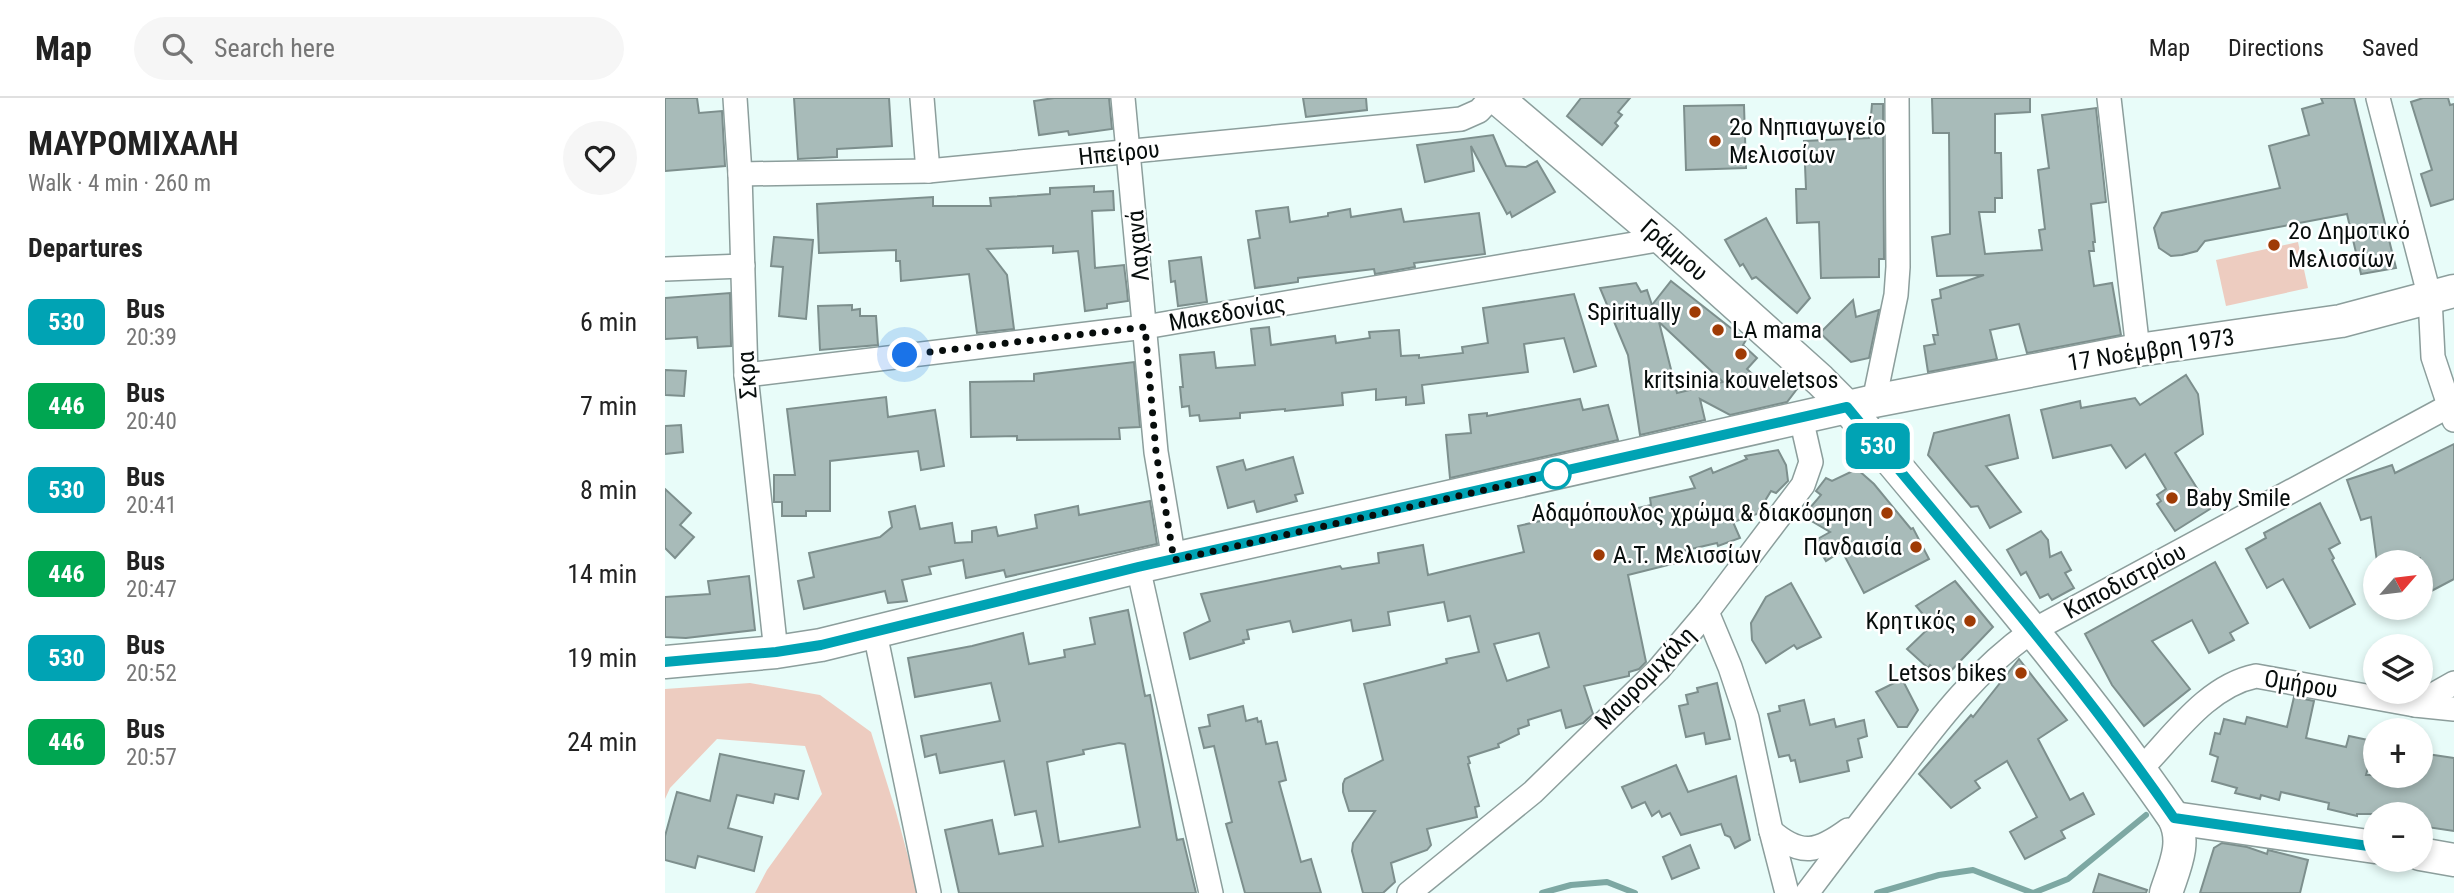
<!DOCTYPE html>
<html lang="en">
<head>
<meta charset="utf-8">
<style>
	:root { --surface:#fff; --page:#f6f6f6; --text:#222; --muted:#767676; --line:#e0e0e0 }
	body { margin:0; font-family:"Roboto Condensed",sans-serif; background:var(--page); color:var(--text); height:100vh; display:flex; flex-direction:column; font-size:26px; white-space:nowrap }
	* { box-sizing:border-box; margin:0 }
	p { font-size:23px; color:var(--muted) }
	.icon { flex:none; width:38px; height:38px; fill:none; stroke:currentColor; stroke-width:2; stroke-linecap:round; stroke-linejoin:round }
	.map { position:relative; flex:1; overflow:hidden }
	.panel { display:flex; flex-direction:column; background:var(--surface); width:665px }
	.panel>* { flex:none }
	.badge { padding:0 14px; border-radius:10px; font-size:24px; line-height:46px }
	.needle { width:46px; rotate:62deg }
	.controls { position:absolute; left:1698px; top:452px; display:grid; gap:14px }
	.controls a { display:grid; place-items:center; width:70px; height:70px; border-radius:50%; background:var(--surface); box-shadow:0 4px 10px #0003; font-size:35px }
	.you { position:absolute; width:35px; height:35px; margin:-18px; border:5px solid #fff; border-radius:50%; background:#1a73e8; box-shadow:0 0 0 10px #1a73e833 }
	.map>.badge { position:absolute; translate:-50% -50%; box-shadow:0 0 0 4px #fff }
	h2 { padding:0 28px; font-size:26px; line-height:63px }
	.round { display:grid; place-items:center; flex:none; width:74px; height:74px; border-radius:37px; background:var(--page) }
	.head { display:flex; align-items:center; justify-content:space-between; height:119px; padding:0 28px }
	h1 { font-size:33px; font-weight:700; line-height:52px }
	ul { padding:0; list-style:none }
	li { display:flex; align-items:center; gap:21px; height:84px; padding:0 28px }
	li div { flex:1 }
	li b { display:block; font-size:26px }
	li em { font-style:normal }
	li .badge { min-width:77px; font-weight:700; text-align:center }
	header { display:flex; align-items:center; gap:42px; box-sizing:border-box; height:98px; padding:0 35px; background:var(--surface); border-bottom:2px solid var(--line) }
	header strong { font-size:33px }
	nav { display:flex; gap:38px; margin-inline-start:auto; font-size:24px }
	.search { width:490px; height:63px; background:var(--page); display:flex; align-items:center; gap:18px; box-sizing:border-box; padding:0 24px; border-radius:38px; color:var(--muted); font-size:26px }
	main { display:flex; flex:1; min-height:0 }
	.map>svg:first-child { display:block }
	.green { fill:#edccc0 }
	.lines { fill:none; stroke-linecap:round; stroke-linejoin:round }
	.stream { stroke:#7da8a3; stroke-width:6 }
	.building { fill:#a8bbb9; stroke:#7d8f8d; stroke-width:2; fill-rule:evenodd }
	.street-casing { stroke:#8c9e9c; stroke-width:26 }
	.secondary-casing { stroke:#8c9e9c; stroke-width:35 }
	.street { stroke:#fff; stroke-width:23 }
	.secondary { stroke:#fff; stroke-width:32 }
	.line-casing { stroke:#fff; stroke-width:16 }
	.line { stroke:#00a3b4; stroke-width:10 }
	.walk { stroke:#070d0c; stroke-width:7; stroke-dasharray:0 12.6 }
	.poi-dot { fill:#9f3b05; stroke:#fff; stroke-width:2.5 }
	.stop-dot { fill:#fff; stroke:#00a3b4; stroke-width:3.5 }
	.labels { text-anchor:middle; stroke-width:5; stroke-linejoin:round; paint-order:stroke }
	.poi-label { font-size:24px; fill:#070d0c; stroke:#fff; text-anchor:start }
	.street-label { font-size:24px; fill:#070d0c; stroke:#fff }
</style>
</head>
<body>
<header>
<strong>Map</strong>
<div class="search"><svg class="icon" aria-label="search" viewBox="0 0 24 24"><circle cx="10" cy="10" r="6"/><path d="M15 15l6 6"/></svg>Search here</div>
<nav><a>Map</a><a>Directions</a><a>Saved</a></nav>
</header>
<main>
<section class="panel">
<div class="head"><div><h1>ΜΑΥΡΟΜΙΧΑΛΗ</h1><p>Walk · 4 min · 260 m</p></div><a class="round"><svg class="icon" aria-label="heart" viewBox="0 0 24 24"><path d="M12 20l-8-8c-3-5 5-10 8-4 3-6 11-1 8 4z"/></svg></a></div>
<h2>Departures</h2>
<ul>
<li><span class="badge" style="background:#00a3b4;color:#fff">530</span><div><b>Bus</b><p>20:39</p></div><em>6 min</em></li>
<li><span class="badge" style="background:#00a651;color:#fff">446</span><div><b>Bus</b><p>20:40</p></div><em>7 min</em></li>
<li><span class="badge" style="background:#00a3b4;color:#fff">530</span><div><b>Bus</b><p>20:41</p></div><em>8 min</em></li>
<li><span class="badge" style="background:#00a651;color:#fff">446</span><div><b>Bus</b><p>20:47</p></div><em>14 min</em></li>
<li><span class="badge" style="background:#00a3b4;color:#fff">530</span><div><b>Bus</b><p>20:52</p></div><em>19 min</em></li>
<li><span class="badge" style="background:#00a651;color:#fff">446</span><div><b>Bus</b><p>20:57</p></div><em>24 min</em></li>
</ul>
</section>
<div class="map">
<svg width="1789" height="795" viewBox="0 0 1789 795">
	<rect width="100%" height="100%" fill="#e8fcf9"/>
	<!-- green -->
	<g class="green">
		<path d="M 1633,144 L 1643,190 L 1561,208 L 1551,162 Z"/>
		<path d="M 85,585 L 155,597 L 206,634 L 231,714 L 253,795 L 90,795 L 102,772 L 157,696 L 140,648 L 52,641 L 5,690 L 0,701 L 0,591 Z"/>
	</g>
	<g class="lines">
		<!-- stream -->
		<g class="stream">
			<path d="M 877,795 L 906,787 L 942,784 L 970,795"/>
			<path d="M 1212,795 L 1274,777 L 1308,772 L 1368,795 L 1403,781 L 1481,717"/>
		</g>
	</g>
	<!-- building -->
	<g class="building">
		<path d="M 0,0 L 32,0 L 34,15 L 57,13 L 60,68 L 0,73 Z"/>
		<path d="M 129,0 L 224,0 L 227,48 L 172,51 L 172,59 L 133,61 Z"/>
		<path d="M 389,0 L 444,0 L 447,31 L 404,37 L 403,33 L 374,37 L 369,3 Z"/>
		<path d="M 638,0 L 701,0 L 702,12 L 641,19 Z"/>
		<path d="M 916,0 L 965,0 L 953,14 L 957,17 L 950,25 L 953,28 L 937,47 L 902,18 Z"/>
		<path d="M 1267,0 L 1365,0 L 1365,14 L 1330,16 L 1330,55 L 1336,55 L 1337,100 L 1330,100 L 1330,114 L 1314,114 L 1320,156 L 1377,152 L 1374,132 L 1380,131 L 1373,72 L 1384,70 L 1377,17 L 1431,10 L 1441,104 L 1426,106 L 1430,144 L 1428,144 L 1429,153 L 1424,153 L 1429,188 L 1447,185 L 1456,237 L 1362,255 L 1354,226 L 1325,232 L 1332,261 L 1263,274 L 1259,248 L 1270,246 L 1268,237 L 1273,237 L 1267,202 L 1276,200 L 1275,192 L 1319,177 L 1272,178 L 1267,139 L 1285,136 L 1284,35 L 1268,35 Z"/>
		<path d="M 1656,0 L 1689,0 L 1731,170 L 1696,176 L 1682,116 L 1540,143 L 1532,153 L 1517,157 L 1506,158 L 1494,150 L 1489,130 L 1497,115 L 1615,90 L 1604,48 L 1644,37 L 1637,11 L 1658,5 Z"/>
		<path d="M 1758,0 L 1783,0 L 1785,7 L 1789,6 L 1789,101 L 1766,108 L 1756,76 L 1767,72 L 1746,4 Z"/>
		<path d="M 1207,6 L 1218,6 L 1219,161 L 1214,161 L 1214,179 L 1156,180 L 1154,124 L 1132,125 L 1131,91 L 1141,91 L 1139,43 L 1204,40 Z"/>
		<path d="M 1079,7 L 1081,70 L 1021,72 L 1019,8 Z"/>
		<path d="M 828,37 L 841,68 L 861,69 L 872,63 L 890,94 L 847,119 L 845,114 L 842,116 L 806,48 L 809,73 L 760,84 L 752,47 Z"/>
		<path d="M 429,88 L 429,94 L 448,93 L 449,112 L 427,113 L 430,170 L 459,167 L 462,192 L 463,203 L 442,206 L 442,210 L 420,213 L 413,153 L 388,155 L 388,148 L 322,151 L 342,177 L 349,231 L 312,235 L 304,176 L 236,183 L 235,163 L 231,163 L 231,152 L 154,155 L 152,106 L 268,99 L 268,108 L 326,108 L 325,100 L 385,96 L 385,90 Z"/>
		<path d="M 623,109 L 625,124 L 663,118 L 663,115 L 685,111 L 686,119 L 736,111 L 739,124 L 814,115 L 820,156 L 749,165 L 750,169 L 710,176 L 709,171 L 633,180 L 633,184 L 590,190 L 583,142 L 595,140 L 591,113 Z"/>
		<path d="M 1101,120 L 1145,200 L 1132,215 L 1091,179 L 1087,181 L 1078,166 L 1075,168 L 1060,142 Z"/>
		<path d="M 109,139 L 148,142 L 141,221 L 114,218 L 118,169 L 106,168 Z"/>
		<path d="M 536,159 L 542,204 L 513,208 L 510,183 L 506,184 L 504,163 Z"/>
		<path d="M 1006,183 L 1081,242 L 1078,247 L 1092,260 L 1082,271 L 1101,289 L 1112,277 L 1132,291 L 1122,304 L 1065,317 L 1035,301 L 1040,322 L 975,337 L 963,257 L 935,190 L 971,185 L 976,194 L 982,192 L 987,207 ZM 994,224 L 1058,284 L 1012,295 Z"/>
		<path d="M 65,195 L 66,248 L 33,250 L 32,239 L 0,241 L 0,200 Z"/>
		<path d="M 909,196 L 931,268 L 909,274 L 899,240 L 859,246 L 863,274 L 757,287 L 759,305 L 741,307 L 741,299 L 711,302 L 711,291 L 677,295 L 678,307 L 620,313 L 620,311 L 575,315 L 575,320 L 535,323 L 534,317 L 525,318 L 524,308 L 517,309 L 515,289 L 518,289 L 515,257 L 549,254 L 551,270 L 590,267 L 586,231 L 604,229 L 606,247 L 670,238 L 671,245 L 705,240 L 704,234 L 734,232 L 736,258 L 754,257 L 754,260 L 798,255 L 797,249 L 823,245 L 818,210 Z"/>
		<path d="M 1188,202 L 1191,219 L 1214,212 L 1204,260 L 1186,264 L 1155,235 Z"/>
		<path d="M 187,207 L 187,212 L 195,211 L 195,218 L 211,218 L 213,247 L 155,252 L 153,208 Z"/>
		<path d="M 469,264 L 475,329 L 454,330 L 455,341 L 352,342 L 352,338 L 306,339 L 305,284 L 369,283 L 369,276 Z"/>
		<path d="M 0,272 L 21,273 L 19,298 L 0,297 Z"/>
		<path d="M 1521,277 L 1533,296 L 1538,336 L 1510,355 L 1545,411 L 1510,433 L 1492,406 L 1496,403 L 1492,397 L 1501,391 L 1480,356 L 1461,370 L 1446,347 L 1388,360 L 1376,312 L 1415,303 L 1416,310 L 1470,300 L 1475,307 Z"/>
		<path d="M 221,299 L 223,319 L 270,312 L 279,368 L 256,372 L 253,353 L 165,363 L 165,413 L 141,413 L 141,418 L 117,418 L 117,404 L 109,404 L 109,377 L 130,377 L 122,311 Z"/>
		<path d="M 915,301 L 918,312 L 943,307 L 953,342 L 785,380 L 781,337 L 806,335 L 804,317 L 822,315 L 822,318 Z"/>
		<path d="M 1344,317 L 1353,360 L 1321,368 L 1356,414 L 1325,430 L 1313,408 L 1306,409 L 1263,357 L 1269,335 Z"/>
		<path d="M 16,327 L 18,354 L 0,356 L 0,328 Z"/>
		<path d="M 1789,346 L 1789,481 L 1755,499 L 1755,460 L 1712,464 L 1706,419 L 1696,422 L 1682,382 L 1727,367 L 1730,375 Z"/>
		<path d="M 1113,352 L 1121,367 L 1123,383 L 1111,395 L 1106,393 L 1092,416 L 1068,424 L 1075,440 L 1053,448 L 1052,445 L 1009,455 L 1011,465 L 963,477 L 981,564 L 974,571 L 964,574 L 964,578 L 919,588 L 928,616 L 918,625 L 901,630 L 896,612 L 863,622 L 864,627 L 853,631 L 854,636 L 833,646 L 834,649 L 803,659 L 805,665 L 803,666 L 814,708 L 810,709 L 812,719 L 762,731 L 766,747 L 762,752 L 726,765 L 730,784 L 718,795 L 698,795 L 687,753 L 688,745 L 710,713 L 684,713 L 678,694 L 678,686 L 680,681 L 718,662 L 699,586 L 782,565 L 781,561 L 814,554 L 805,518 L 783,523 L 779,504 L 723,514 L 725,527 L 688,533 L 686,522 L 628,534 L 625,523 L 582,532 L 584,541 L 578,542 L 579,545 L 525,561 L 519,535 L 545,523 L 536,496 L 675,468 L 677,471 L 714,465 L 713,455 L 758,447 L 763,477 L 859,454 L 853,428 L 884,421 L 884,424 L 946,410 L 947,416 L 986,407 L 985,400 L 1030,390 L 1025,379 L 1046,370 L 1048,375 L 1082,361 L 1080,358 ZM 874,535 L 884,569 L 842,583 L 829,546 Z"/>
		<path d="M 628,359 L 638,395 L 630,397 L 632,403 L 592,414 L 589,403 L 563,410 L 552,369 L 578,362 L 581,372 Z"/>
		<path d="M 1192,371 L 1209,386 L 1246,431 L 1248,430 L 1264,461 L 1199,495 L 1177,453 L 1161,463 L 1149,443 L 1165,434 L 1138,418 L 1156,397 L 1151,393 L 1161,380 L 1167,383 Z"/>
		<path d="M 0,391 L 26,415 L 15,427 L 29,439 L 10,460 L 0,450 Z"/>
		<path d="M 485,403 L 492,446 L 341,479 L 339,472 L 301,480 L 298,462 L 264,469 L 266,476 L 237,482 L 242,503 L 223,505 L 220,493 L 139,511 L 133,483 L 149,479 L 144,455 L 215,439 L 227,429 L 224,414 L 250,408 L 255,431 L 287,425 L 290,445 L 307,444 L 307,433 L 331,429 L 333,438 L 372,430 L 370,417 L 413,408 L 414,417 Z"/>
		<path d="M 1655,405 L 1675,445 L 1664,451 L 1669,460 L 1667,462 L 1690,506 L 1645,530 L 1618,481 L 1602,490 L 1581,451 L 1601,440 L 1599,435 Z"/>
		<path d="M 1376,433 L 1383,442 L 1385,459 L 1396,454 L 1406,472 L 1400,475 L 1409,490 L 1387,502 L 1383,496 L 1375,500 L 1361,474 L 1356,477 L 1342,452 Z"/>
		<path d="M 1550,464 L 1583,525 L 1565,535 L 1569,542 L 1544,555 L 1527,522 L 1487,543 L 1525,591 L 1479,628 L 1447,587 L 1420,536 Z"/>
		<path d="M 84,478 L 90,532 L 21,540 L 0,539 L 0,499 L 45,496 L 43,483 Z"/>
		<path d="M 1290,483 L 1328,529 L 1279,580 L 1265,567 L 1263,570 L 1242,551 L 1267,527 L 1251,508 Z"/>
		<path d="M 1126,485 L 1156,539 L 1132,551 L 1129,547 L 1101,565 L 1087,542 L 1086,525 L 1101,499 Z"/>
		<path d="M 463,512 L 480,598 L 485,597 L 512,742 L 518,741 L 531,795 L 294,795 L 280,732 L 327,722 L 334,756 L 378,748 L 371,713 L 350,717 L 339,663 L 275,675 L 271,656 L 260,659 L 256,638 L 335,623 L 326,585 L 250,599 L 243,560 L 307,548 L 358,535 L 364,566 L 400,559 L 399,552 L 430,546 L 425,520 ZM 454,645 L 460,646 L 475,729 L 394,744 L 382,664 L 419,656 L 418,652 Z"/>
		<path d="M 1354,561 L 1402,622 L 1373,641 L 1405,702 L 1418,695 L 1429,716 L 1396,733 L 1400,740 L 1360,761 L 1345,734 L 1372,719 L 1342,663 L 1310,683 L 1315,690 L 1286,710 L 1254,676 L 1306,617 L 1308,619 Z"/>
		<path d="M 1237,581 L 1253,612 L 1242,629 L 1233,629 L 1211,594 Z"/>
		<path d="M 1052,585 L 1065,641 L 1041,646 L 1039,635 L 1021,639 L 1014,608 L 1023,606 L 1021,597 L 1033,594 L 1032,590 Z"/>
		<path d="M 1629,599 L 1649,603 L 1641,640 L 1681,649 L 1684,638 L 1703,642 L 1699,661 L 1705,662 L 1701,677 L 1755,677 L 1755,655 L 1789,660 L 1789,733 L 1755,728 L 1755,716 L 1692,716 L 1692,718 L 1663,711 L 1664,705 L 1616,694 L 1614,702 L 1596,697 L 1595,701 L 1570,695 L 1572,690 L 1547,683 L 1553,659 L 1545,656 L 1550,635 L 1555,636 L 1559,621 L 1580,626 L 1582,619 L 1622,629 Z"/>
		<path d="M 1139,602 L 1145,627 L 1169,621 L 1171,629 L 1199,622 L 1202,638 L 1193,641 L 1197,659 L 1182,663 L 1184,673 L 1135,684 L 1130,662 L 1126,663 L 1124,657 L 1114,659 L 1103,616 L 1115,613 L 1114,608 Z"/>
		<path d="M 578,608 L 581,623 L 592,620 L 593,624 L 596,623 L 601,646 L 612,644 L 621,682 L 614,684 L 636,764 L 646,761 L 656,795 L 580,795 L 561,726 L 567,724 L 549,648 L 539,650 L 534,630 L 545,628 L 543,617 Z"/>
		<path d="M 55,656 L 139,673 L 133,701 L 110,696 L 108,705 L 72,697 L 63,730 L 97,739 L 89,773 L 33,758 L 30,770 L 0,762 L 0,738 L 12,694 L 45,703 Z"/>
		<path d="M 1011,667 L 1023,694 L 1071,678 L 1085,742 L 1070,750 L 1065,739 L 1060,737 L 1056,726 L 1016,737 L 1005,715 L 997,719 L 994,713 L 987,718 L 980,704 L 967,710 L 957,689 Z"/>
		<path d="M 1557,745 L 1582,749 L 1602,756 L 1603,752 L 1643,762 L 1635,795 L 1535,795 L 1549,750 Z"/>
		<path d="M 1025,747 L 1034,770 L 1007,781 L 998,759 Z"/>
		<path d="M 1434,776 L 1482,792 L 1481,795 L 1428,795 Z"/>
	</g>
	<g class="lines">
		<defs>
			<g id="street">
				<path d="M 70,0 L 75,76 L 81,277 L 111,554"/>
				<path d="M 257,0 L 263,73"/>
				<path d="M 458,0 L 491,354 L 509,462"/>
				<path d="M 1444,0 L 1473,252"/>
				<path d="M 1713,0 L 1765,200 L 1768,259 L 1789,322"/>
				<path d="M 75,76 L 263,73 L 796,21 L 814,13 L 826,0"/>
				<path d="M 0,171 L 78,168"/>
				<path d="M 81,277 L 480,229 L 998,141"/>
				<path d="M 1209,303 L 1231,197 L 1233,169 L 1232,0"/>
				<path d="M 473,469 L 546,795"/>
				<path d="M 1042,514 L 1065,569 L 1082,620 L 1106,733 L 1122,795"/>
				<path d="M 210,535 L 264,795"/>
				<path d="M 1750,607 L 1789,585"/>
				<path d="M 1476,671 C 1509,637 1542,588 1591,578 L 1750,607 L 1789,611"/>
				<path d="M 1106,733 C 1136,759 1153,754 1183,732"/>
				<path d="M 744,795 L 868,694 L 993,572 L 1042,514 L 1138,387 L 1146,364 L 1136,320"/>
				<path d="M 1142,795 C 1173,754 1204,713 1236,672 C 1275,620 1313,571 1367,533 L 1784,308"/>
			</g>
			<g id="secondary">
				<path d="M 832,0 L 998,141 L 1155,282 L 1182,309 C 1293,444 1410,576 1509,720 C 1522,745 1509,770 1501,795"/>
				<path d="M 0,564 L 111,554 L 156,547 L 473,469 L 1209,303 L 1473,252 L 1676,223 L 1789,193"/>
				<path d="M 1509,720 L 1710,749"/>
				<path d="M 1755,756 L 1789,762"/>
			</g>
		</defs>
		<!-- street casing -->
		<use href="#street" class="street-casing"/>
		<!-- secondary casing -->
		<use href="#secondary" class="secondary-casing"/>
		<!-- street -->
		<use href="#street" class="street"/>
		<!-- secondary -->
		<use href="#secondary" class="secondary"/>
	</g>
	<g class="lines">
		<defs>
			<path id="line" d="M 0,564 L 111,554 L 156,547 L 473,469 L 1182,309 C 1293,444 1410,576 1509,720 L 1710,749"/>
		</defs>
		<!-- line casing -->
		<use href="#line" class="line-casing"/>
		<!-- line -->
		<use href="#line" class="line"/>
		<!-- walk -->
		<path class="walk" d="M 240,257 L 480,229 L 491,354 L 509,462 L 891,376"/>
	</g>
	<!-- markers -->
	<g class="poi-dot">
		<circle cx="1050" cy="43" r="7"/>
		<circle cx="1609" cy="147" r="7"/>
		<circle cx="1030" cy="214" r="7"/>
		<circle cx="1053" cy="232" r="7"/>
		<circle cx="1076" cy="256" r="7"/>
		<circle cx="1507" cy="400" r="7"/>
		<circle cx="1222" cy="415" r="7"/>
		<circle cx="1251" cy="449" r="7"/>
		<circle cx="934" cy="457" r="7"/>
		<circle cx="1305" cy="523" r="7"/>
		<circle cx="1356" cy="575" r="7"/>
	</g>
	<circle class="stop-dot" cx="891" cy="376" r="14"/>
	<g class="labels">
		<!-- poi labels -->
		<g class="poi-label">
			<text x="1064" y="37">2ο Νηπιαγωγείο<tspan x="1064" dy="28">Μελισσίων</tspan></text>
			<text x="1623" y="141">2ο Δημοτικό<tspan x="1623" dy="28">Μελισσίων</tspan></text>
			<text x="1016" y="222" text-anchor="end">Spiritually</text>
			<text x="1067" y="240">LA mama</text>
			<text x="1076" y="290" text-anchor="middle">kritsinia kouveletsos</text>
			<text x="1521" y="408">Baby Smile</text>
			<text x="1208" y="423" text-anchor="end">Αδαμόπουλος χρώμα &amp; διακόσμηση</text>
			<text x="1237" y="457" text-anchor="end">Πανδαισία</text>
			<text x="948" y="465">Α.Τ. Μελισσίων</text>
			<text x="1291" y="531" text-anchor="end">Κρητικός</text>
			<text x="1342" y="583" text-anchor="end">Letsos bikes</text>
		</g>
		<!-- street labels -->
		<g class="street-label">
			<text transform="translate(454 55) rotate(-6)" y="8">Ηπείρου</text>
			<text transform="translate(473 148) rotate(-95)" y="8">Λαχανά</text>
			<text transform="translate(1009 152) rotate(41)" y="8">Γράμμου</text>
			<text transform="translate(562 215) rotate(-10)" y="8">Μακεδονίας</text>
			<text transform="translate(1486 252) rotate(-9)" y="8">17 Νοέμβρη 1973</text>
			<text transform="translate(82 277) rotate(-94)" y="8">Σκρα</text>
			<text transform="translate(1460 483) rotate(-28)" y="8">Καποδιστρίου</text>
			<text transform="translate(980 580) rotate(-46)" y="8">Μαυρομιχάλη</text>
			<text transform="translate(1636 586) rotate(9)" y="8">Ομήρου</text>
		</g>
	</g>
</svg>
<div class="controls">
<a><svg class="needle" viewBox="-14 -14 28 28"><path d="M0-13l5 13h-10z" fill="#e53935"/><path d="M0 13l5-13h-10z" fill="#767676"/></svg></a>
<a><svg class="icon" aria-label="layers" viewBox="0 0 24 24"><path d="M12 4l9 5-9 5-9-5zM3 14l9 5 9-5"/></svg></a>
<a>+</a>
<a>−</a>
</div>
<div class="you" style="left:240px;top:257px"></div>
<b class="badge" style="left:1213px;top:348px;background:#00a3b4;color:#fff">530</b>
</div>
</main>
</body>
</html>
